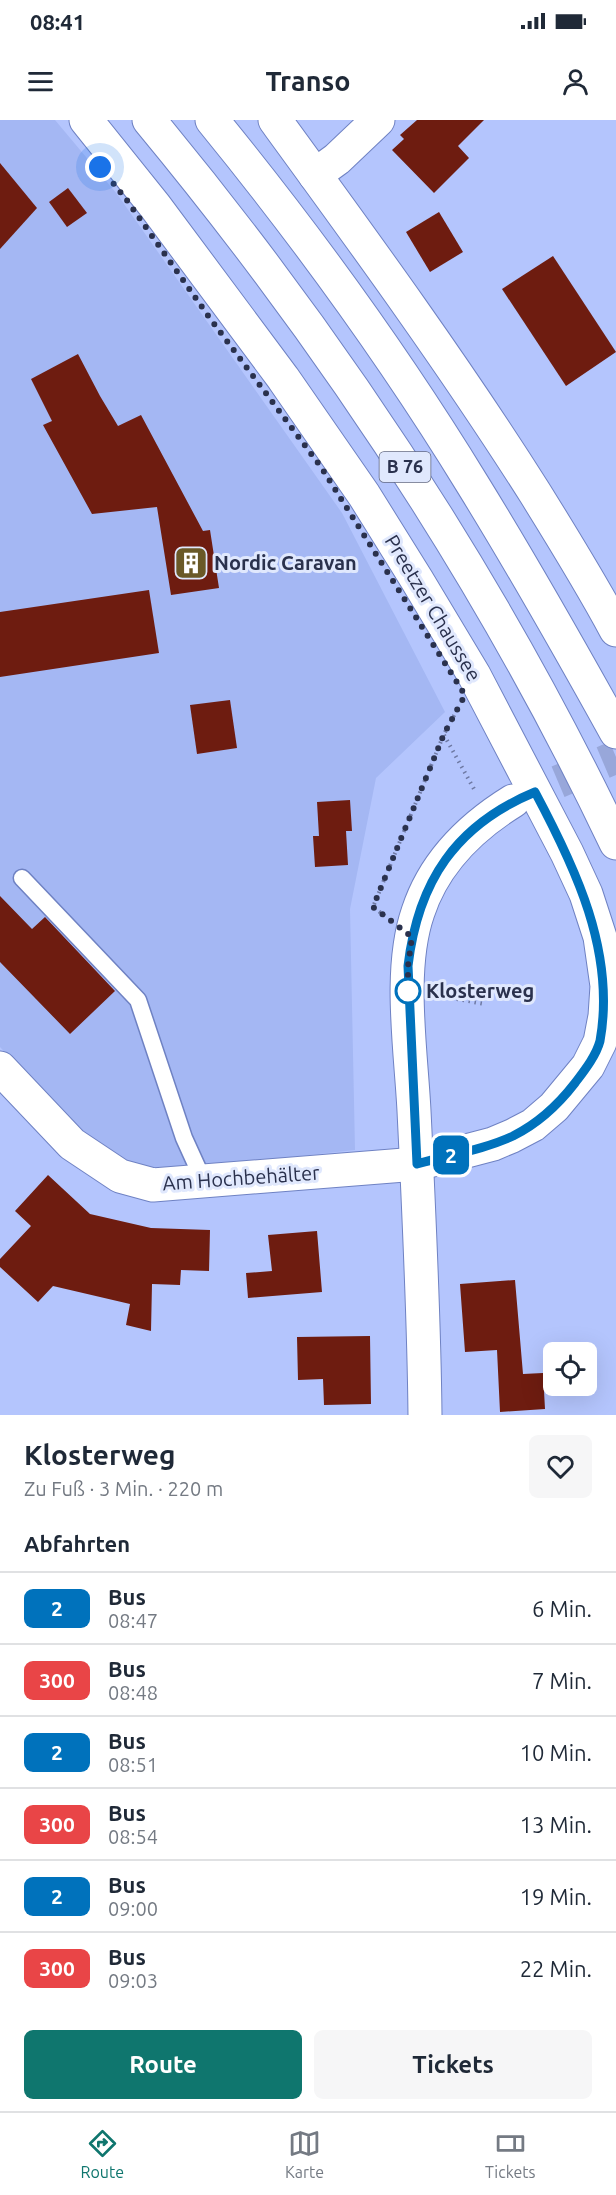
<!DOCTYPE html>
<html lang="de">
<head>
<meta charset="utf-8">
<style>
	:root { --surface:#fff; --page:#f6f6f7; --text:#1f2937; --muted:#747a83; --line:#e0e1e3; --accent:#0f766e }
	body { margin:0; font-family:Ubuntu,sans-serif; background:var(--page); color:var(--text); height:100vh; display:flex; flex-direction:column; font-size:22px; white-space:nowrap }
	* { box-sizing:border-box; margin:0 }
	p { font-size:20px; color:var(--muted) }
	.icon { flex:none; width:33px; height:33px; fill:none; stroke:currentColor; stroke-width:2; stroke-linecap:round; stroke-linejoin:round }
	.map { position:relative; height:1295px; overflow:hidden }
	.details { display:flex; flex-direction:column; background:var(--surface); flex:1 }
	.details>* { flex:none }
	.badge { padding:0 12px; border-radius:9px; font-size:21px; line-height:39px }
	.controls { position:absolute; left:543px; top:1222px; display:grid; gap:12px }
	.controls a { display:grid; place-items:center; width:54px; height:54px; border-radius:9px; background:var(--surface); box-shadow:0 6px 24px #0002; font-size:30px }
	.you { position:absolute; width:30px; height:30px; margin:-15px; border:4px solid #fff; border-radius:50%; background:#1a73e8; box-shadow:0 0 0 9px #1a73e833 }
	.map>.badge { position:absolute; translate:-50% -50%; box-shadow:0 0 0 3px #fff }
	h2 { padding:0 24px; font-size:22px; line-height:54px }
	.round { display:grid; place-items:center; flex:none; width:63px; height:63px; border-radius:9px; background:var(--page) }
	.head { display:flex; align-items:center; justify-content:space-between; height:102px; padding:0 24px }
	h1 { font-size:28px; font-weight:700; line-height:45px }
	.primary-button { display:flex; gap:12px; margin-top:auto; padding:12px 24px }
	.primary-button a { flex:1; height:69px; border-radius:9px; background:var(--accent); color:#fff; font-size:24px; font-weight:700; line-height:69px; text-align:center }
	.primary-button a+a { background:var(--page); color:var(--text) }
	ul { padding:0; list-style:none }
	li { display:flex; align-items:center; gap:18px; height:72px; padding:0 24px; border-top:2px solid var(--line) }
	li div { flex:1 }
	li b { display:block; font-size:22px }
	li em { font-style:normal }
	li .badge { min-width:66px; font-weight:700; text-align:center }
	.status { display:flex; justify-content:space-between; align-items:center; height:42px; padding:0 30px; background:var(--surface); direction:ltr }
	.status svg { height:16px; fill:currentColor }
	header { display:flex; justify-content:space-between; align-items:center; height:78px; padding:0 24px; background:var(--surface); font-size:27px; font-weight:700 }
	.tab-bar { display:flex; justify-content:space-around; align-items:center; height:84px; border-top:2px solid var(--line); background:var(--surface); font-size:16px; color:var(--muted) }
	.tab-bar a { display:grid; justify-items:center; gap:3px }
	.tab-bar .current { color:var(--accent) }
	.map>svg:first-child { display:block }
	.built { fill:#a4b7f3 }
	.building { fill:#6e1c10 }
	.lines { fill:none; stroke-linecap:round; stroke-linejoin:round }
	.street-tunnel { stroke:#98a7da; stroke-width:33; stroke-dasharray:33 16; stroke-linecap:butt }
	.lane-casing { stroke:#6f82c3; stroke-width:19 }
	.street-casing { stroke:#6f82c3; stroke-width:35 }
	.highway-casing { stroke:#6f82c3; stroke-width:35 }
	.path { stroke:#6e79a3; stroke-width:4; stroke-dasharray:1.5 4.5; stroke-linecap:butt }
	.lane { stroke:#fff; stroke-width:16 }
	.street { stroke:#fff; stroke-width:33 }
	.highway { stroke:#fff; stroke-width:33 }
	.line-casing { stroke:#fff; stroke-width:14 }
	.line { stroke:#0072bc; stroke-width:9 }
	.walk { stroke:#2a314d; stroke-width:6; stroke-dasharray:0 10.8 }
	.stop-dot { fill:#fff; stroke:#0072bc; stroke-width:3 }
	.labels { text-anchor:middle; stroke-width:6; stroke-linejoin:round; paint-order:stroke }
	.shield { fill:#e0e8fd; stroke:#616882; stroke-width:1.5 }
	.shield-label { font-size:18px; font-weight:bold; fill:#2a314d }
	.poi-label { font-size:20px; font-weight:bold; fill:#2a314d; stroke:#e0e8fd; text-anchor:start }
	.street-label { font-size:20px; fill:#2a314d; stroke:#e0e8fd }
	.stop-label { font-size:20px; font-weight:bold; fill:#2a314d; stroke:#e0e8fd; text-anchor:start }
</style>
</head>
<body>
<div class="status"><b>08:41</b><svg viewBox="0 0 49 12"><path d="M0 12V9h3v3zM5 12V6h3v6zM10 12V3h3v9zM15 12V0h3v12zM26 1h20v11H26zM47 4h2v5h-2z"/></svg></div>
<header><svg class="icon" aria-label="menu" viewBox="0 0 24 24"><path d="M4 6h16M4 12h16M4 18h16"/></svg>Transo<svg class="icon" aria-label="person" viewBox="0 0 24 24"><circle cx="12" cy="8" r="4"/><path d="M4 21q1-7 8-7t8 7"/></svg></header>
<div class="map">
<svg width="616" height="1295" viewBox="0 0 616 1295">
	<rect width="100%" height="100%" fill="#b4c5fd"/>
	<!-- built -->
	<path class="built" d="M 0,0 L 55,0 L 117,74 L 342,393 L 445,592 L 376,658 L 350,789 L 355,1030 L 161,1051 L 115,1040 L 79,1012 L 0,927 Z"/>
	<!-- building -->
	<g class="building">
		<path d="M 417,0 L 484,0 L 458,26 L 469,38 L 434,73 L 392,30 L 404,19 L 400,15 Z"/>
		<path d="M 0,43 L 37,88 L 0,129 Z"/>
		<path d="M 68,68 L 87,93 L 67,107 L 49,82 Z"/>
		<path d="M 439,92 L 463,132 L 430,152 L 406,112 Z"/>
		<path d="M 553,136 L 616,232 L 566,266 L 502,169 Z"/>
		<path d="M 78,234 L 100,276 L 118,306 L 141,295 L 203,411 L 210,410 L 219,468 L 171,475 L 157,387 L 92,394 L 43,305 L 52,301 L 31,259 Z"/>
		<path d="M 149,470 L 159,533 L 0,557 L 0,492 Z"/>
		<path d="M 230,580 L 237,628 L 197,634 L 190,585 Z"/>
		<path d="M 350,680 L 352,711 L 346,711 L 348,745 L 315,747 L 313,716 L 319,716 L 317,682 Z"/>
		<path d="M 0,776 L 32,809 L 45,797 L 115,871 L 70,914 L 0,842 Z"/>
		<path d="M 48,1055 L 90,1094 L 151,1108 L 210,1110 L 209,1151 L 181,1150 L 180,1165 L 152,1164 L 151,1211 L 126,1205 L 130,1184 L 53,1166 L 38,1182 L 0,1147 L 0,1139 L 31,1106 L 15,1091 Z"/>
		<path d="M 317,1111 L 322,1172 L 248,1178 L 246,1153 L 272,1151 L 268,1115 Z"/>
		<path d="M 515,1160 L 523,1254 L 543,1253 L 545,1289 L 500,1292 L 497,1230 L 465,1232 L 460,1164 Z"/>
		<path d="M 370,1216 L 371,1284 L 324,1285 L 323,1259 L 298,1260 L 297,1217 Z"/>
	</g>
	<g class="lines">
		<!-- street-tunnel -->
		<path class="street-tunnel" d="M 513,681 L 616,637"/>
		<defs>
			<path id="lane" d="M 22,758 L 138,880 L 184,1018 L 204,1062"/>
			<g id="street">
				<path d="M 275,0 C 364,122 454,245 535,373 C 563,418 591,463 616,510"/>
				<path d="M 315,55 L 337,39 L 378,0"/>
				<path d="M 0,948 L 72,1024 L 120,1056 L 153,1065 L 417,1044 L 493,1024 L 512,1016 L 533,1005 L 554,987 L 588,946 L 600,922 L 605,896 L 607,866 L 600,817 L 586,774 L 567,733 L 474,555 L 417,460 L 364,375 L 283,258 L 155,86 L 86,0"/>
				<path d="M 425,1295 C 424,1194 419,1092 414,991 C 411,930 398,850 418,792 C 434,743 471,707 513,681"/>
			</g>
			<g id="highway">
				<path d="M 149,0 C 332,221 493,464 616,723"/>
				<path d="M 212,0 C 305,114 396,239 473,365 C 523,446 570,529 616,612"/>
			</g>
		</defs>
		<!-- lane casing -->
		<use href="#lane" class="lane-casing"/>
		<!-- street casing -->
		<use href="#street" class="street-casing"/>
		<!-- highway casing -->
		<use href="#highway" class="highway-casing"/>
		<!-- path -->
		<g class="path">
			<path d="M 444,615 L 474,669"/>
			<path d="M 385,796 L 373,787 L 444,614 L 457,590"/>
			<path d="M 439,876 L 485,884"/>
		</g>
		<!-- lane -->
		<use href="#lane" class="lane"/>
		<!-- street -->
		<use href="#street" class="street"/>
		<!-- highway -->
		<use href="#highway" class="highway"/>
	</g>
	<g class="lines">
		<defs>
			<path id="line" d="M 535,672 C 575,747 616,832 600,921 C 596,936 584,951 575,963 C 558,985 537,1004 513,1016 C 483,1030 448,1035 417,1044 L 408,846 C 418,761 456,705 535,672 Z"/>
		</defs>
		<!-- line casing -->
		<use href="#line" class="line-casing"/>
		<!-- line -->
		<use href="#line" class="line"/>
		<!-- walk -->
		<path class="walk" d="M 100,47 L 126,79 L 209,197 L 321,347 L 465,575 L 444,614 L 373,787 L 412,817 L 408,846 L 408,871"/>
	</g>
	<!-- icons -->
	<defs>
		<symbol id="building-square" viewBox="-11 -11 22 22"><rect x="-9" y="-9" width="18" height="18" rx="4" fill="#6a5927" stroke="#e0e8fd"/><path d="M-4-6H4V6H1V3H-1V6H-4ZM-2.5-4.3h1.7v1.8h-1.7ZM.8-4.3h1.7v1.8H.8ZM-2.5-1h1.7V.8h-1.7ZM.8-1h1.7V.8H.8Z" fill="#fff"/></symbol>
	</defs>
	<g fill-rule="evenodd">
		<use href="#building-square" x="172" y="424" width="38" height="38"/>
	</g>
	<!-- markers -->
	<circle class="stop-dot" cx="408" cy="871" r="12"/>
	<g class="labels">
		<!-- shield labels -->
		<rect class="shield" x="379.5" y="332" width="51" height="30" rx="4.5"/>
		<g class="shield-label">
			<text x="405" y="353">B 76</text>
		</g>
		<!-- poi labels -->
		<g class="poi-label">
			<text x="214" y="450">Nordic Caravan</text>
		</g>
		<!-- street labels -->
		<g class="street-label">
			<text transform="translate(433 488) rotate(59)" y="7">Preetzer Chaussee</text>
			<text transform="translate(241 1058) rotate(-4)" y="7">Am Hochbehälter</text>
		</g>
		<!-- stop labels -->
		<g class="stop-label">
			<text x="426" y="878">Klosterweg</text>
		</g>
	</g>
</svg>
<div class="controls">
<a><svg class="icon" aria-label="locate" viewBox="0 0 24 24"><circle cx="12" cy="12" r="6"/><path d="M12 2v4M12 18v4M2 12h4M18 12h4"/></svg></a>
</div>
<div class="you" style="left:100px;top:47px"></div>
<b class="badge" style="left:451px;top:1035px;background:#0072bc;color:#fff">2</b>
</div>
<section class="details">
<div class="head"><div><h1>Klosterweg</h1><p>Zu Fuß · 3 Min. · 220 m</p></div><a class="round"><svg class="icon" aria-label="heart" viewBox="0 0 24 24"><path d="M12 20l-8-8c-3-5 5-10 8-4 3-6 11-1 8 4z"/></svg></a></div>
<h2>Abfahrten</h2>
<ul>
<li><span class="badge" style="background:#0072bc;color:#fff">2</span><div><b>Bus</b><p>08:47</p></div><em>6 Min.</em></li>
<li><span class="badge" style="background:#e94547;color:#fff">300</span><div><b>Bus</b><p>08:48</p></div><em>7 Min.</em></li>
<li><span class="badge" style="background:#0072bc;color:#fff">2</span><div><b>Bus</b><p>08:51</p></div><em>10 Min.</em></li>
<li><span class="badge" style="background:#e94547;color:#fff">300</span><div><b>Bus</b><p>08:54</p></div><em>13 Min.</em></li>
<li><span class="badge" style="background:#0072bc;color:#fff">2</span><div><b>Bus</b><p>09:00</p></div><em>19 Min.</em></li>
<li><span class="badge" style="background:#e94547;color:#fff">300</span><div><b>Bus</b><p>09:03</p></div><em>22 Min.</em></li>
</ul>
<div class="primary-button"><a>Route</a><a>Tickets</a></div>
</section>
<nav class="tab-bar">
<a class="current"><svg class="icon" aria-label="directions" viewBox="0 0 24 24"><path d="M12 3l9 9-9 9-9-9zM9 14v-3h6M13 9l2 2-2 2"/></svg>Route</a>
<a><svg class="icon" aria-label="map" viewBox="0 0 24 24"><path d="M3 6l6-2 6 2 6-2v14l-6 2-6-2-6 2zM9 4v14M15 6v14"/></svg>Karte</a>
<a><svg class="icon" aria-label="tickets" viewBox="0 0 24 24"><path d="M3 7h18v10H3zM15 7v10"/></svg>Tickets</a>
</nav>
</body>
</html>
